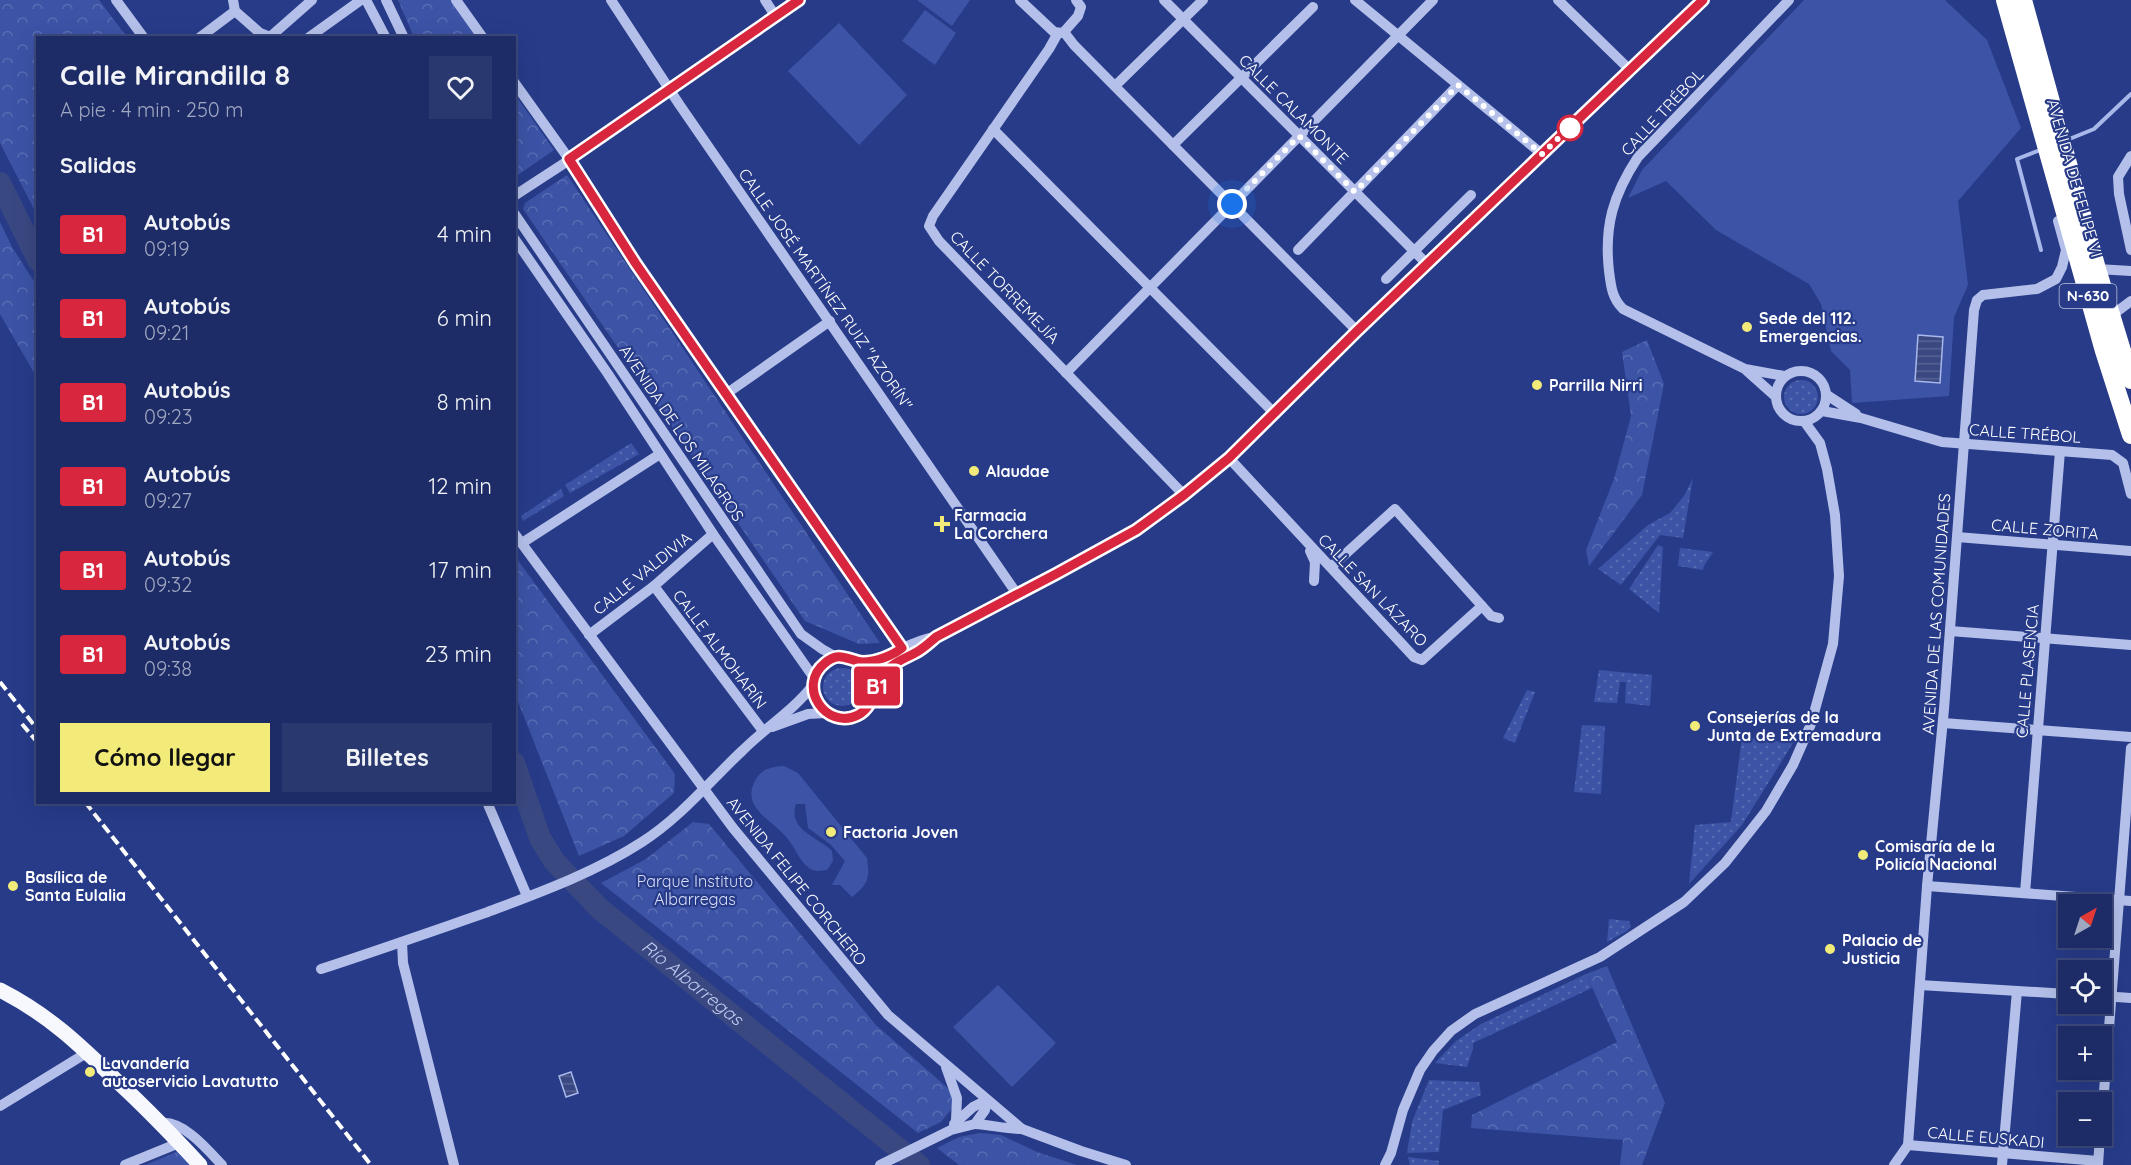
<!DOCTYPE html>
<html lang="es">
<head>
<meta charset="utf-8">
<style>
	:root { --surface:#1d2c67; --page:#2a3870; --text:#f1f3f6; --muted:#a0a7c0; --line:#3b487b; --accent:#f2eb7a }
	body { margin:0; font-family:Quicksand,sans-serif; background:var(--page); color:var(--text); height:100vh; display:flex; flex-direction:column; font-size:22px; white-space:nowrap }
	* { box-sizing:border-box; margin:0 }
	p { font-size:20px; color:var(--muted) }
	.icon { flex:none; width:33px; height:33px; fill:none; stroke:currentColor; stroke-width:2; stroke-linecap:round; stroke-linejoin:round }
	.map { position:relative; flex:1; overflow:hidden }
	.details { position:absolute; left:36px; top:36px; width:480px; height:768px; display:flex; flex-direction:column; background:var(--surface); border-radius:0px; box-shadow:0 6px 24px #0002,0 0 0 2px var(--line) }
	.details>* { flex:none }
	.badge { padding:0 12px; border-radius:4px; font-size:21px; line-height:39px }
	.needle { width:39px; rotate:39deg }
	.tools { position:absolute; left:2058px; top:894px; display:grid; gap:12px }
	.tools a { display:grid; place-items:center; width:54px; height:54px; border-radius:0px; background:var(--surface); box-shadow:0 6px 24px #0002,0 0 0 2px var(--line); font-size:30px }
	.you { position:absolute; width:30px; height:30px; margin:-15px; border:4px solid #fff; border-radius:50%; background:#1a73e8; box-shadow:0 0 0 9px #1a73e833 }
	.map>.badge { position:absolute; translate:-50% -50%; box-shadow:0 0 0 3px #fff }
	h2 { padding:0 24px; font-size:22px; line-height:54px }
	.round { display:grid; place-items:center; flex:none; width:63px; height:63px; border-radius:0px; background:var(--page) }
	.headline { display:flex; align-items:center; justify-content:space-between; height:102px; padding:0 24px }
	h1 { font-size:28px; font-weight:800; line-height:45px }
	.action { display:flex; gap:12px; margin-top:auto; padding:12px 24px }
	.action a { flex:1; height:69px; border-radius:0px; background:var(--accent); color:#111; font-size:24px; font-weight:800; line-height:69px; text-align:center }
	.action a+a { background:var(--page); color:var(--text) }
	ul { padding:0; list-style:none }
	li { display:flex; align-items:center; gap:18px; height:84px; padding:0 24px }
	li div { flex:1 }
	li b { display:block; font-size:22px }
	li em { font-style:normal }
	li .badge { min-width:66px; font-weight:700; text-align:center }
	.map>svg:first-child { display:block }
	.grass { fill:url(#grass-dots) }
	.forest { fill:url(#forest-crowns) }
	.pitch { fill:#3c53a6 }
	.water { fill:url(#water-rules); stroke:#a9b8ea; stroke-width:1.5 }
	.lines { fill:none; stroke-linecap:round; stroke-linejoin:round }
	.stream { stroke:#a9b8ea; stroke-width:4 }
	.river { stroke:#3a4882; stroke-width:22 }
	.minor { stroke:#b4c0e9; stroke-width:10 }
	.major { stroke:#f7f8fe; stroke-width:15 }
	.highway { stroke:#fff; stroke-width:18 }
	.rail { stroke:#fff; stroke-width:4; stroke-dasharray:10 4.5; stroke-linecap:butt }
	.line-casing { stroke:#fff; stroke-width:14 }
	.line { stroke:#d7263d; stroke-width:9 }
	.walk { stroke:#fff; stroke-width:6; stroke-dasharray:0 10.8 }
	.stop-dot { fill:#fff; stroke:#d7263d; stroke-width:3 }
	.poi-dot { fill:#f2eb7a; stroke:#273b89; stroke-width:2 }
	.labels { text-anchor:middle; stroke-width:4.5; stroke-linejoin:round; paint-order:stroke }
	.shield { fill:#273b89; stroke:#bec4dc; stroke-width:1.5 }
	.shield-label { font-size:15px; font-weight:bold; fill:#fff }
	.street-label { font-size:16px; fill:#fff; stroke:#273b89 }
	.poi-label { font-size:16px; font-weight:bold; fill:#fff; stroke:#273b89; text-anchor:start }
	.park-label { font-size:16px; fill:#d8dff7; stroke:#273b89 }
	.water-label { font-size:18px; font-style:italic; fill:#c0cbf0; stroke:#273b89 }
</style>
</head>
<body>
<div class="map">
<svg width="2131" height="1165" viewBox="0 0 2131 1165">
	<defs>
		<pattern id="grass-dots" width="8" height="8" patternUnits="userSpaceOnUse" patternTransform="scale(1.5)"><rect width="8" height="8" fill="#3c53a6"/><path d="M2 2h.1M6 6h.1" fill="none" stroke="#596db3" stroke-width="1.8" stroke-linecap="round"/></pattern>
		<pattern id="forest-crowns" width="20" height="18" patternUnits="userSpaceOnUse" patternTransform="scale(1.5)"><rect width="20" height="18" fill="#3c53a6"/><path d="M2 6a3 3 0 1 1 6 0M12 15a3 3 0 1 1 6 0" fill="none" stroke="#596db3"/></pattern>
		<pattern id="water-rules" width="6" height="5" patternUnits="userSpaceOnUse" patternTransform="scale(1.5)"><rect width="6" height="5" fill="#3a4882"/><path d="M0 2.5h6" fill="none" stroke="#586395"/></pattern>
	</defs>
	<rect width="100%" height="100%" fill="#273b89"/>
	<!-- grass -->
	<g class="grass">
		<circle cx="1801" cy="397" r="17"/>
		<path d="M 631,443 L 639,454 L 570,493 L 565,485 Z"/>
		<path d="M 1693,478 L 1683,538 L 1660,535 L 1621,585 L 1598,569 L 1648,525 L 1670,513 L 1684,496 Z"/>
		<path d="M 561,489 L 564,496 L 523,521 L 521,516 Z"/>
		<path d="M 1658,545 L 1663,547 L 1659,613 L 1629,589 Z"/>
		<path d="M 1680,548 L 1713,552 L 1704,566 L 1703,570 L 1678,566 Z"/>
		<circle cx="842" cy="687" r="19"/>
		<path d="M 1599,670 L 1652,675 L 1650,706 L 1625,703 L 1626,682 L 1620,682 L 1617,703 L 1594,702 Z"/>
		<path d="M 1527,690 L 1535,692 L 1515,743 L 1503,738 Z"/>
		<path d="M 1582,725 L 1605,726 L 1601,794 L 1574,792 Z"/>
		<path d="M 1742,737 L 1793,743 L 1742,825 L 1689,884 L 1695,825 L 1731,822 Z"/>
		<path d="M 1609,919 L 1629,921 L 1631,927 L 1627,931 L 1607,942 Z"/>
		<path d="M 1586,974 L 1592,988 L 1473,1043 L 1473,1049 L 1467,1067 L 1435,1063 L 1456,1041 L 1481,1024 Z"/>
		<path d="M 1429,1080 L 1479,1082 L 1481,1095 L 1443,1110 L 1439,1152 L 1407,1153 L 1412,1122 Z"/>
		<path d="M 1408,1157 L 1439,1161 L 1439,1165 L 1410,1165 Z"/>
	</g>
	<!-- forest -->
	<g class="forest">
		<path d="M 0,0 L 99,0 L 127,37 L 38,38 L 37,215 L 0,143 Z"/>
		<path d="M 398,0 L 451,0 L 477,37 L 414,37 Z"/>
		<path d="M 514,93 L 554,150 L 515,177 L 514,177 Z"/>
		<path d="M 567,175 L 880,643 L 859,644 L 805,621 L 523,209 L 525,203 Z"/>
		<path d="M 0,222 L 12,247 L 37,286 L 37,378 L 0,314 Z"/>
		<path d="M 1647,340 L 1664,384 L 1642,495 L 1589,566 L 1586,550 L 1614,479 L 1631,416 L 1622,352 Z"/>
		<path d="M 514,555 L 675,774 L 674,793 L 624,836 L 579,856 L 515,694 Z"/>
		<path d="M 693,822 L 709,824 L 876,1025 L 950,1090 L 954,1106 L 941,1122 L 918,1133 L 601,883 L 646,859 Z"/>
		<path d="M 1607,966 L 1665,1103 L 1642,1165 L 1620,1165 L 1623,1140 L 1471,1128 L 1472,1115 L 1617,1042 L 1586,974 Z"/>
		<path d="M 980,1133 L 1001,1135 L 1037,1152 L 1077,1165 L 959,1165 L 937,1148 L 959,1137 Z"/>
		<path d="M 179,1151 L 191,1165 L 145,1165 Z"/>
	</g>
	<!-- pitch -->
	<g class="pitch">
		<path d="M 917,0 L 970,0 L 952,26 Z"/>
		<path d="M 1804,0 L 1945,0 L 1987,40 L 2021,128 L 1958,201 L 1968,285 L 1954,317 L 1949,396 L 1852,403 L 1850,370 L 1831,351 L 1821,304 L 1809,284 L 1716,230 L 1666,181 L 1628,198 L 1642,170 Z"/>
		<path d="M 925,10 L 956,33 L 935,65 L 902,41 Z"/>
		<path d="M 839,23 L 907,95 L 859,145 L 788,71 Z"/>
		<path d="M 784,766 L 798,773 L 867,858 C 870,879 868,884 852,897 L 840,885 L 832,885 L 845,861 L 830,844 L 808,828 L 805,804 L 796,804 C 788,830 816,836 832,851 L 833,861 L 827,870 C 821,871 814,872 809,868 C 799,861 795,847 787,838 C 774,821 742,809 754,783 C 760,769 770,767 784,766 Z"/>
		<path d="M 998,985 L 1056,1043 L 1012,1087 L 953,1027 Z"/>
	</g>
	<!-- water -->
	<g class="water">
		<path d="M 1918,335 L 1943,337 L 1940,383 L 1915,381 Z"/>
		<path d="M 571,1072 L 578,1093 L 566,1097 L 559,1076 Z"/>
	</g>
	<g class="lines">
		<!-- stream -->
		<g class="stream">
			<path d="M 2067,140 L 2094,129 L 2131,94"/>
			<path d="M 2041,250 L 2017,159 L 2043,149"/>
		</g>
		<!-- river -->
		<g class="river">
			<path d="M 0,183 L 38,260"/>
			<path id="s1" d="M 514,763 L 540,838 L 554,861 L 600,909 L 919,1165"/>
		</g>
		<!-- minor -->
		<g class="minor">
			<path d="M 116,0 L 144,38"/>
			<path d="M 233,0 L 235,11 L 260,33 L 270,37 L 312,0"/>
			<path d="M 366,0 L 386,38"/>
			<path d="M 386,0 L 404,38"/>
			<path d="M 456,0 L 483,38"/>
			<path d="M 611,0 L 679,104 L 1017,594"/>
			<path d="M 765,0 L 776,17"/>
			<path d="M 1020,0 L 1054,32 L 1063,33 L 1078,16 L 1081,7 L 1076,0"/>
			<path d="M 1164,0 L 1428,265"/>
			<path d="M 1355,0 L 1542,154"/>
			<path d="M 1558,0 L 1630,70"/>
			<path d="M 1064,32 L 1074,45 L 1357,331"/>
			<path d="M 1058,33 L 1049,49 L 933,216 L 929,226 L 939,241 L 1184,495"/>
			<path d="M 199,38 L 235,11"/>
			<path d="M 308,38 L 361,0"/>
			<path d="M 514,82 L 569,159 L 636,264 L 902,648"/>
			<path d="M 1115,86 L 1203,0"/>
			<path d="M 993,129 L 1274,413"/>
			<path d="M 1173,145 L 1313,7"/>
			<path d="M 2131,156 L 2118,177 L 2119,194 L 2131,250"/>
			<path d="M 514,196 L 580,153 L 799,0"/>
			<path d="M 514,213 L 801,634 L 822,649 L 836,657"/>
			<path d="M 514,238 L 608,374 L 713,534 L 814,678"/>
			<path d="M 1298,250 L 1458,85"/>
			<path d="M 2097,269 L 2131,271"/>
			<path d="M 1386,279 L 1471,195"/>
			<path d="M 2111,316 L 2131,301"/>
			<circle cx="1801" cy="396" r="25"/>
			<path d="M 1747,371 L 1775,396"/>
			<path d="M 1066,373 L 1433,0"/>
			<path d="M 1784,376 L 1745,369 L 1623,309 C 1612,298 1611,287 1609,271 C 1604,226 1613,195 1638,157 L 1789,0"/>
			<path d="M 726,394 L 830,321"/>
			<path d="M 1827,395 L 1856,414"/>
			<path d="M 1822,411 L 1861,418 L 1942,442 L 2112,455 L 2123,463 L 2131,494"/>
			<path d="M 1229,458 L 1414,657 L 1422,660 L 1482,606"/>
			<path d="M 514,533 L 733,828 L 888,1015 L 1022,1129 L 1081,1151 L 1126,1165"/>
			<path d="M 1957,537 L 2131,551"/>
			<path d="M 522,543 L 660,454"/>
			<path d="M 1310,551 L 1315,562 L 1314,581"/>
			<path d="M 1331,567 L 1395,509 L 1491,616 L 1499,618"/>
			<path d="M 654,586 L 763,731"/>
			<path d="M 1950,631 L 2131,645"/>
			<path d="M 589,635 L 654,586 L 713,534"/>
			<circle cx="844" cy="687" r="31"/>
			<path d="M 861,662 C 888,659 908,642 934,637"/>
			<path d="M 875,690 L 888,668 L 925,647 L 936,637 L 1056,574 L 1136,530 L 1184,495 L 1229,458 L 1357,331 L 1703,0"/>
			<path d="M 1943,723 L 2131,737"/>
			<path d="M 772,727 L 808,714 L 826,713"/>
			<path d="M 487,802 L 527,896"/>
			<path d="M 1927,886 L 2131,901"/>
			<path d="M 2025,893 L 2060,451"/>
			<path d="M 402,942 L 403,963 L 454,1165"/>
			<path d="M 321,969 C 376,951 430,932 485,913 C 538,893 594,873 642,842 C 681,817 710,781 743,750 C 765,728 794,710 813,685"/>
			<path d="M 1920,985 L 2068,994"/>
			<path d="M 2102,996 L 2131,998"/>
			<path d="M 946,1067 L 957,1098 L 956,1120"/>
			<path d="M 0,1106 L 88,1052"/>
			<path d="M 2102,1117 L 2131,748"/>
			<path d="M 161,1123 C 183,1120 208,1150 222,1165"/>
			<path d="M 954,1124 L 973,1107 L 987,1100"/>
			<path d="M 975,1124 C 991,1125 1006,1129 1022,1129"/>
			<path d="M 1908,1145 L 2098,1161"/>
			<path d="M 125,1165 L 179,1143"/>
			<path d="M 880,1165 L 951,1130 L 975,1124 L 985,1110 L 987,1100"/>
			<path d="M 1385,1165 L 1391,1153 L 1403,1110 L 1420,1070 L 1433,1051 L 1451,1031 L 1475,1014 L 1600,957 L 1684,902 L 1725,863 L 1766,811 L 1793,765 L 1811,724 L 1833,644 L 1839,576 L 1835,515 L 1827,469 L 1820,443 L 1804,421"/>
			<path d="M 1894,1165 L 1908,1145 L 1927,886 L 1944,709 L 1974,310 L 1977,300 L 1983,295 L 2037,289 L 2056,279 L 2062,267 L 2066,250 L 2058,221"/>
			<path d="M 2002,1165 L 2017,991"/>
			<path d="M 2098,1165 L 2100,1136"/>
		</g>
		<!-- major -->
		<path class="major" d="M 0,990 C 49,1015 80,1045 119,1083 C 147,1109 174,1137 200,1165"/>
		<!-- highway -->
		<g class="highway">
			<path d="M 2005,0 L 2104,351 L 2131,435"/>
			<path d="M 2023,0 L 2097,269 L 2131,380"/>
		</g>
		<!-- rail -->
		<g class="rail">
			<path d="M 0,682 L 38,730"/>
			<path d="M 22,724 L 38,743"/>
			<path d="M 85,802 L 371,1165"/>
		</g>
	</g>
	<g class="lines">
		<defs>
			<path id="line" d="M 799,0 L 569,159 L 636,264 L 902,648 C 892,656 875,662 863,662 C 848,661 840,650 825,663 C 796,686 826,731 858,715 C 874,707 876,683 887,670 C 894,662 906,658 915,653 C 923,649 929,643 936,637 L 1056,574 L 1136,530 L 1184,495 L 1229,458 L 1357,331 L 1703,0"/>
		</defs>
		<!-- line casing -->
		<use href="#line" class="line-casing"/>
		<!-- line -->
		<use href="#line" class="line"/>
		<!-- walk -->
		<path class="walk" d="M 1232,204 L 1299,136 L 1355,192 L 1458,85 L 1542,154 L 1571,126 L 1570,128"/>
	</g>
	<!-- markers -->
	<circle class="stop-dot" cx="1570" cy="128" r="12"/>
	<g class="poi-dot">
		<circle cx="1747" cy="327" r="6"/>
		<circle cx="1537" cy="385" r="6"/>
		<circle cx="974" cy="471" r="6"/>
		<path d="M939 515h6v6h6v6h-6v6h-6v-6h-6v-6h6z"/>
		<circle cx="1695" cy="726" r="6"/>
		<circle cx="831" cy="832" r="6"/>
		<circle cx="1863" cy="855" r="6"/>
		<circle cx="13" cy="886" r="6"/>
		<circle cx="1830" cy="949" r="6"/>
		<circle cx="90" cy="1072" r="6"/>
	</g>
	<g class="labels">
		<!-- shield labels -->
		<rect class="shield" x="2059.5" y="284" width="57" height="24" rx="4.5"/>
		<g class="shield-label">
			<text x="2088" y="301">N-630</text>
		</g>
		<!-- street labels -->
		<g class="street-label">
			<text transform="translate(1294 109) rotate(45)" y="6">CALLE CALAMONTE</text>
			<text transform="translate(1662 112) rotate(-47)" y="6">CALLE TRÉBOL</text>
			<text transform="translate(2075 178) rotate(74)" y="6">AVENIDA DE FELIPE VI</text>
			<text transform="translate(1005 287) rotate(46)" y="6">CALLE TORREMEJÍA</text>
			<text transform="translate(826 289) rotate(55)" y="6">CALLE JOSÉ MARTÍNEZ RUIZ "AZORÍN"</text>
			<text transform="translate(682 433) rotate(56)" y="6">AVENIDA DE LOS MILAGROS</text>
			<text transform="translate(2025 433) rotate(4)" y="6">CALLE TRÉBOL</text>
			<text transform="translate(2045 529) rotate(5)" y="6">CALLE ZORITA</text>
			<text transform="translate(642 573) rotate(-39)" y="6">CALLE VALDIVIA</text>
			<text transform="translate(1373 590) rotate(46)" y="6">CALLE SAN LÁZARO</text>
			<text transform="translate(1936 614) rotate(-86)" y="6">AVENIDA DE LAS COMUNIDADES</text>
			<text transform="translate(720 649) rotate(53)" y="6">CALLE ALMOHARÍN</text>
			<text transform="translate(2027 671) rotate(-85)" y="6">CALLE PLASENCIA</text>
			<text transform="translate(797 881) rotate(51)" y="6">AVENIDA FELIPE CORCHERO</text>
			<text transform="translate(1986 1137) rotate(5)" y="6">CALLE EUSKADI</text>
		</g>
		<!-- poi labels -->
		<g class="poi-label">
			<text x="1759" y="324">Sede del 112.<tspan x="1759" dy="18">Emergencias.</tspan></text>
			<text x="1549" y="391">Parrilla Nirri</text>
			<text x="986" y="477">Alaudae</text>
			<text x="954" y="521">Farmacia<tspan x="954" dy="18">La Corchera</tspan></text>
			<text x="1707" y="723">Consejerías de la<tspan x="1707" dy="18">Junta de Extremadura</tspan></text>
			<text x="843" y="838">Factoria Joven</text>
			<text x="1875" y="852">Comisaría de la<tspan x="1875" dy="18">Policía Nacional</tspan></text>
			<text x="25" y="883">Basílica de<tspan x="25" dy="18">Santa Eulalia</tspan></text>
			<text x="1842" y="946">Palacio de<tspan x="1842" dy="18">Justicia</tspan></text>
			<text x="102" y="1069">Lavandería<tspan x="102" dy="18">autoservicio Lavatutto</tspan></text>
		</g>
		<!-- park labels -->
		<g class="park-label">
			<text x="695" y="887">Parque Instituto<tspan x="695" dy="18">Albarregas</tspan></text>
		</g>
		<!-- water labels -->
		<g class="water-label">
			<text dy="6" stroke="none"><textPath href="#s1" startOffset="291">Río Albarregas</textPath></text>
		</g>
	</g>
</svg>
<div class="tools">
<a><svg class="needle" viewBox="-14 -14 28 28"><path d="M0-13l5 13h-10z" fill="#e53935"/><path d="M0 13l5-13h-10z" fill="#a0a7c0"/></svg></a>
<a><svg class="icon" aria-label="locate" viewBox="0 0 24 24"><circle cx="12" cy="12" r="6"/><path d="M12 2v4M12 18v4M2 12h4M18 12h4"/></svg></a>
<a>+</a>
<a>−</a>
</div>
<div class="you" style="left:1232px;top:204px"></div>
<b class="badge" style="left:877px;top:686px;background:#d7263d;color:#fff">B1</b>
<section class="details">
<div class="headline"><div><h1>Calle Mirandilla 8</h1><p>A pie · 4 min · 250 m</p></div><a class="round"><svg class="icon" aria-label="heart" viewBox="0 0 24 24"><path d="M12 20l-8-8c-3-5 5-10 8-4 3-6 11-1 8 4z"/></svg></a></div>
<h2>Salidas</h2>
<ul>
<li><span class="badge" style="background:#d7263d;color:#fff">B1</span><div><b>Autobús</b><p>09:19</p></div><em>4 min</em></li>
<li><span class="badge" style="background:#d7263d;color:#fff">B1</span><div><b>Autobús</b><p>09:21</p></div><em>6 min</em></li>
<li><span class="badge" style="background:#d7263d;color:#fff">B1</span><div><b>Autobús</b><p>09:23</p></div><em>8 min</em></li>
<li><span class="badge" style="background:#d7263d;color:#fff">B1</span><div><b>Autobús</b><p>09:27</p></div><em>12 min</em></li>
<li><span class="badge" style="background:#d7263d;color:#fff">B1</span><div><b>Autobús</b><p>09:32</p></div><em>17 min</em></li>
<li><span class="badge" style="background:#d7263d;color:#fff">B1</span><div><b>Autobús</b><p>09:38</p></div><em>23 min</em></li>
</ul>
<div class="action"><a>Cómo llegar</a><a>Billetes</a></div>
</section>
</div>
</body>
</html>
